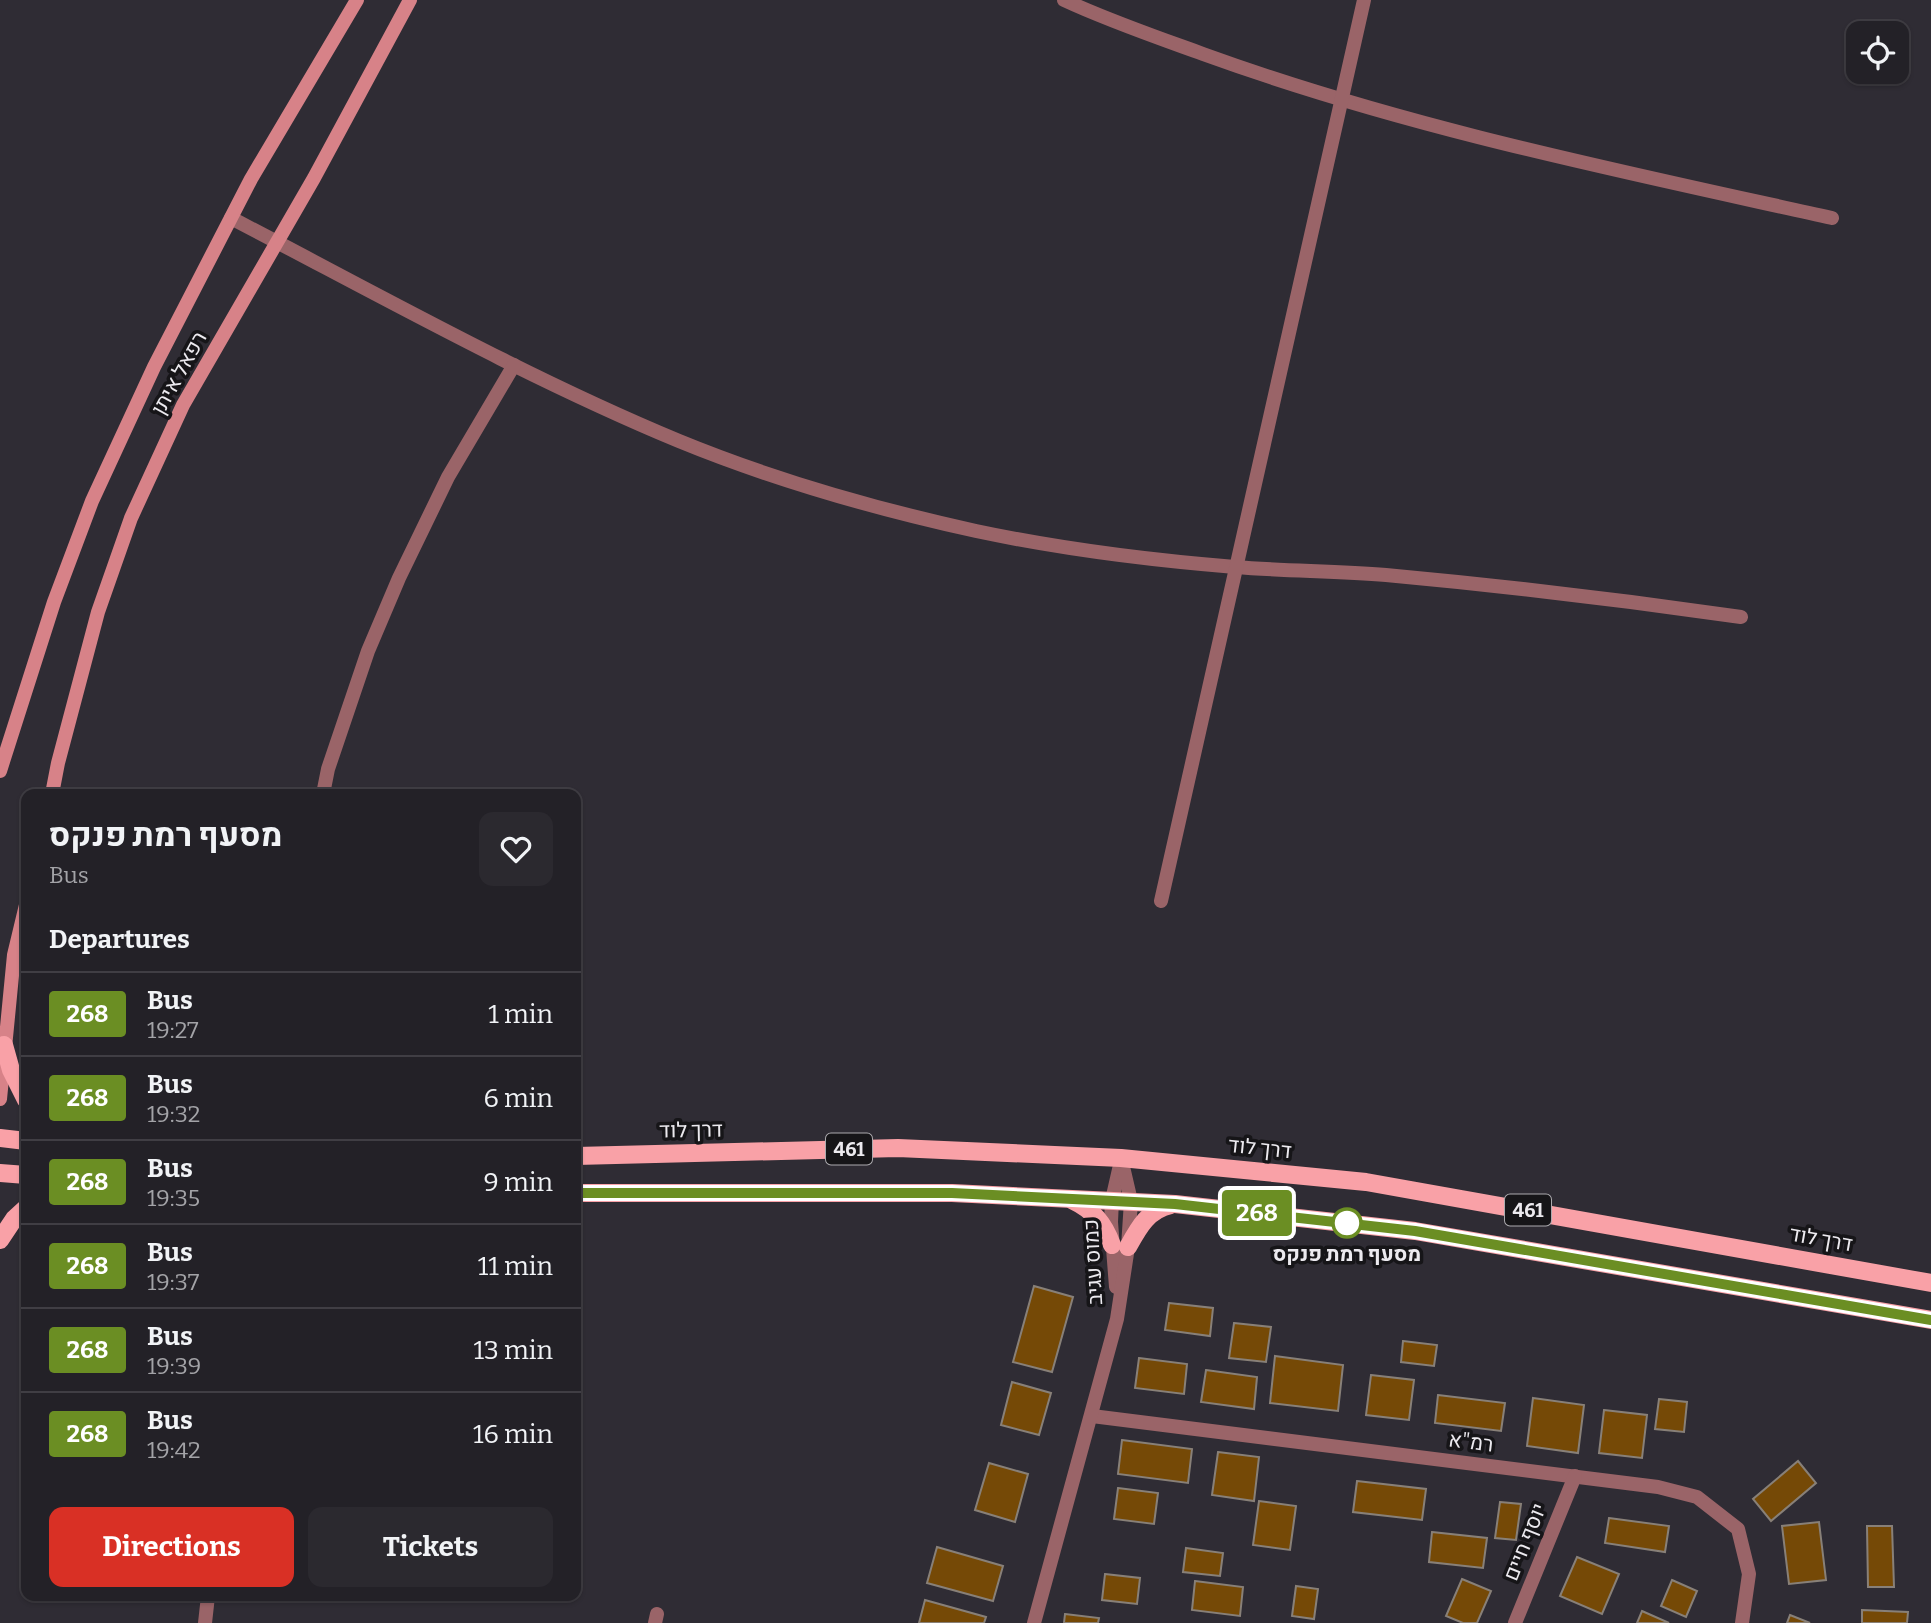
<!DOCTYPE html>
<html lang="en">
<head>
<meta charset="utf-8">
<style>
	:root { --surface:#232127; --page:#2b292f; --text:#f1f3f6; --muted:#a3a3a7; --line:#403e44; --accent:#d93025 }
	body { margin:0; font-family:Bitter,Heebo,serif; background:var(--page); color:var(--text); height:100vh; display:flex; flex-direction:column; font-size:26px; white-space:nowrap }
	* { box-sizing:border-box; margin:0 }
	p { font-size:23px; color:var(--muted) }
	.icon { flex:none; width:38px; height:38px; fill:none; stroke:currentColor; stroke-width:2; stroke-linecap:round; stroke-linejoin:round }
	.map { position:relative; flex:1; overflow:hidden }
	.drawer { position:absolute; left:21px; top:789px; width:560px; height:812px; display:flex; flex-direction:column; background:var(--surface); border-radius:14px; box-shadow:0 2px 5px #0004,0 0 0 2px var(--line) }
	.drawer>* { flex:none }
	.badge { padding:0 14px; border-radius:5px; font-size:24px; line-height:46px }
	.buttons { position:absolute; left:1846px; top:21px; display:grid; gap:14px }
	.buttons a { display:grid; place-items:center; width:63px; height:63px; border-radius:14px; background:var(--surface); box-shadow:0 2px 5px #0004,0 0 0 2px var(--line); font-size:35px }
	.map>.badge { position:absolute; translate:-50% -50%; box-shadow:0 0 0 4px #fff }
	h2 { padding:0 28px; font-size:26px; line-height:63px }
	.round { display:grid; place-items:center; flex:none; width:74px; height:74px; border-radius:14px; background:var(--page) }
	.summary { display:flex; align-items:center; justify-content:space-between; height:119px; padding:0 28px }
	h1 { font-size:33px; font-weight:700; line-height:52px }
	.button { display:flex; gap:14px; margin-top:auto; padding:14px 28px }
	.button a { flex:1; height:80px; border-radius:14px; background:var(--accent); color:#fff; font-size:28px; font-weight:700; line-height:80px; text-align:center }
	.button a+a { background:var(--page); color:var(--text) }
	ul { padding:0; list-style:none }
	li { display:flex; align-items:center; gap:21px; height:84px; padding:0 28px; border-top:2px solid var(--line) }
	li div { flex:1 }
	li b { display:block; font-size:26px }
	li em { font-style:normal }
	li .badge { min-width:77px; font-weight:700; text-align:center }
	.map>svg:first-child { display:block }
	.building { fill:#754906; stroke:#888078; stroke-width:2 }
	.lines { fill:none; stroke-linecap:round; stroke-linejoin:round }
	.minor { stroke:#9a6468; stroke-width:14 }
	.secondary { stroke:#d78288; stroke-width:14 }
	.primary { stroke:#f9a1a7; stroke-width:18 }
	.line-casing { stroke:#fff; stroke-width:16 }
	.line { stroke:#6b8e23; stroke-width:10 }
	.stop-dot { fill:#fff; stroke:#6b8e23; stroke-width:3.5 }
	.labels { text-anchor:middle; stroke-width:7; stroke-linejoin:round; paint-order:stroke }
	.shield { fill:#161518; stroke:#acaaae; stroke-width:2 }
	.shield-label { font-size:19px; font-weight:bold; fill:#eceaef }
	.street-label { font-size:21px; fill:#eceaef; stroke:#161518 }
	.stop-label { font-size:21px; font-weight:bold; fill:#eceaef; stroke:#161518 }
</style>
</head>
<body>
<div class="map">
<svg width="1931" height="1623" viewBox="0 0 1931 1623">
	<rect width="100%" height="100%" fill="#2f2c34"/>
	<!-- building -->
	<g class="building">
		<path d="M 1034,1286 L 1073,1297 L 1052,1372 L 1013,1362 Z"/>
		<path d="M 1169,1303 L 1213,1308 L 1210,1336 L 1165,1330 Z"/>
		<path d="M 1234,1323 L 1271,1327 L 1266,1362 L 1229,1358 Z"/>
		<path d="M 1403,1341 L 1437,1345 L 1434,1366 L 1401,1362 Z"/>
		<path d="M 1275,1356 L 1343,1365 L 1338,1411 L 1270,1403 Z"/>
		<path d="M 1139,1358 L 1187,1364 L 1184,1394 L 1135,1388 Z"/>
		<path d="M 1206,1370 L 1257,1377 L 1254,1409 L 1201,1402 Z"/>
		<path d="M 1371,1375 L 1414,1380 L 1409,1420 L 1366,1415 Z"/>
		<path d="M 1012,1382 L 1051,1393 L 1039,1435 L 1001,1425 Z"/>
		<path d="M 1438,1395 L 1505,1403 L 1501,1431 L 1435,1423 Z"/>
		<path d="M 1533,1398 L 1584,1405 L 1578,1453 L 1527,1446 Z"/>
		<path d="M 1659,1399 L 1687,1402 L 1684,1432 L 1655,1429 Z"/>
		<path d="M 1604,1410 L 1647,1415 L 1642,1458 L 1599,1453 Z"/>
		<path d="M 1122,1440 L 1192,1449 L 1188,1483 L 1118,1474 Z"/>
		<path d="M 1218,1452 L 1259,1457 L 1254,1501 L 1212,1495 Z"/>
		<path d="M 1798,1461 L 1816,1483 L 1771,1521 L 1753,1499 Z"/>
		<path d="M 989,1463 L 1028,1474 L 1015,1522 L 975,1510 Z"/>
		<path d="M 1357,1481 L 1426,1489 L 1422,1520 L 1353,1512 Z"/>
		<path d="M 1118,1488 L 1158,1493 L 1154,1524 L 1114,1519 Z"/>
		<path d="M 1259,1501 L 1296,1506 L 1290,1550 L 1253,1545 Z"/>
		<path d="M 1500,1502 L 1521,1504 L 1516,1540 L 1495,1538 Z"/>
		<path d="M 1609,1518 L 1669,1526 L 1665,1552 L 1605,1543 Z"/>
		<path d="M 1819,1522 L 1826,1580 L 1789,1584 L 1782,1526 Z"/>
		<path d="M 1867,1526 L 1892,1526 L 1894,1587 L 1868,1587 Z"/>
		<path d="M 1432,1532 L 1487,1538 L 1483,1568 L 1429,1562 Z"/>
		<path d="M 937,1547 L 1003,1566 L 993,1601 L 927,1583 Z"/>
		<path d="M 1186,1548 L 1223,1553 L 1220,1576 L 1183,1572 Z"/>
		<path d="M 1577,1557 L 1619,1574 L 1602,1614 L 1560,1596 Z"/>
		<path d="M 1105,1574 L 1140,1578 L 1137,1604 L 1102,1600 Z"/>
		<path d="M 1462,1579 L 1491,1591 L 1477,1623 L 1463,1623 L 1446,1616 Z"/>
		<path d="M 1672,1580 L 1697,1591 L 1686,1617 L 1661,1606 Z"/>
		<path d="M 1195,1581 L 1243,1587 L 1240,1616 L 1192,1610 Z"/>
		<path d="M 1296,1586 L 1318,1589 L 1314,1619 L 1292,1616 Z"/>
		<path d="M 925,1600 L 986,1617 L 984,1623 L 919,1623 Z"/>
		<path d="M 1862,1610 L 1908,1612 L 1907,1623 L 1862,1623 Z"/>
		<path d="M 1642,1611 L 1669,1623 L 1637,1623 Z"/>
		<path d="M 1065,1614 L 1099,1618 L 1098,1623 L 1064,1623 Z"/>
		<path d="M 1790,1615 L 1810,1623 L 1787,1623 Z"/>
	</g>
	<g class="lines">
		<!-- minor -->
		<g class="minor">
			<path d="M 1064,0 C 1109,21 1156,37 1203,54 C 1407,128 1620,171 1832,218"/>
			<path d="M 231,218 C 379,295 525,377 679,441 C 774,480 876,509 976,531 C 1061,549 1148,560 1235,567 C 1285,571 1336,571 1386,575 C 1505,586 1623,600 1741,617"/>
			<path d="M 323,794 L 328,769 L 368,651 L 399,578 L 448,477 L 514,365"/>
			<path d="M 1161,901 L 1364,0"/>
			<path d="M 1116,1287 L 1111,1222 L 1112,1200 L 1120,1165"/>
			<path d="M 1092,1416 L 1658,1487 L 1697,1497 L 1738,1529 L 1749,1574 L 1742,1623"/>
			<path d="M 205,1623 L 208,1596"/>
			<path d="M 655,1623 L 657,1614"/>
			<path d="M 1034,1623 L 1117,1319 L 1128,1247 L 1131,1201 L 1121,1158"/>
			<path d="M 1515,1623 L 1575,1476"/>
		</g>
		<!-- secondary -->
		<g class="secondary">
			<path d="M 0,771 L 54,602 L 92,501 L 154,367 L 251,179 L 357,0"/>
			<path d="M 52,794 L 58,763 L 98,612 L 131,518 L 183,405 L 314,178 L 410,0"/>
			<path d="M 0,1099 L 14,955 L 26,905"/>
		</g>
		<!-- primary -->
		<g class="primary">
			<path d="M 4,1045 L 11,1070 L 26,1100"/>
			<path d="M 0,1138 L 26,1141"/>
			<path d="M 576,1156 L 898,1148 L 1121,1158 L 1366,1182 L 1931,1283"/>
			<path d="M 0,1173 L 26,1175"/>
			<path d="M 576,1193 L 952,1193 L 1175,1204 L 1415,1231 L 1931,1320"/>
			<path d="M 1072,1200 C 1093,1210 1104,1223 1112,1245"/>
			<path d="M 0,1240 L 14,1219 L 26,1208"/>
			<path d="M 1128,1247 C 1139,1227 1148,1210 1171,1205"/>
		</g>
	</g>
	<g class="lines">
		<defs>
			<path id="line" d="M 576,1193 L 952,1193 L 1175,1204 L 1415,1231 L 1931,1320"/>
		</defs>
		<!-- line casing -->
		<use href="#line" class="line-casing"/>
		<!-- line -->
		<use href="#line" class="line"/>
	</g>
	<!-- markers -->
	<circle class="stop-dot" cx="1347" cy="1223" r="14"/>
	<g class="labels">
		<!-- shield labels -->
		<g class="shield">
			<rect x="826" y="1133.5" width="46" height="31" rx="5"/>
			<rect x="1505" y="1194.5" width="46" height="31" rx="5"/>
		</g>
		<g class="shield-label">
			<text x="849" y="1156">461</text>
			<text x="1528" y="1217">461</text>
		</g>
		<!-- street labels -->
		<g class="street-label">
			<text transform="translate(179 373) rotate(-61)" y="7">רפאל איתן</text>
			<text transform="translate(691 1130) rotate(-1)" y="7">דרך לוד</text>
			<text transform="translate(1260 1148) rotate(6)" y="7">דרך לוד</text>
			<text transform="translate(1821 1239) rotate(10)" y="7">דרך לוד</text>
			<text transform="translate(1093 1262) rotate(-93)" y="7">כמוס עגיב</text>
			<text transform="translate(1471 1442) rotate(7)" y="7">רמ"א</text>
			<text transform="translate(1525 1542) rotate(-68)" y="7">יוסף חיים</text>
		</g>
		<!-- stop labels -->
		<g class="stop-label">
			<text x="1347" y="1261">מסעף רמת פנקס</text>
		</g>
	</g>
</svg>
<div class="buttons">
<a><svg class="icon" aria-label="locate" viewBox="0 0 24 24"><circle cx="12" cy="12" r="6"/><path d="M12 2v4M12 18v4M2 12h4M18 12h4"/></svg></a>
</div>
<b class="badge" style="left:1257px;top:1213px;background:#6b8e23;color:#fff">268</b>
<section class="drawer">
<div class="summary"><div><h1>מסעף רמת פנקס</h1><p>Bus</p></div><a class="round"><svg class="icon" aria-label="heart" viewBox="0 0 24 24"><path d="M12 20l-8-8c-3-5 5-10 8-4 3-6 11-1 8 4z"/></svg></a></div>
<h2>Departures</h2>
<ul>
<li><span class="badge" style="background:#6b8e23;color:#fff">268</span><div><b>Bus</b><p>19:27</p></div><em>1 min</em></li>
<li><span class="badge" style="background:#6b8e23;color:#fff">268</span><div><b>Bus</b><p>19:32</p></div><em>6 min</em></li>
<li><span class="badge" style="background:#6b8e23;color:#fff">268</span><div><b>Bus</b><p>19:35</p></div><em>9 min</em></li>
<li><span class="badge" style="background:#6b8e23;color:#fff">268</span><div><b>Bus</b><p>19:37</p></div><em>11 min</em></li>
<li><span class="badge" style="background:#6b8e23;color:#fff">268</span><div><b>Bus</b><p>19:39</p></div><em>13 min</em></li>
<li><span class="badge" style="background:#6b8e23;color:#fff">268</span><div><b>Bus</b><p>19:42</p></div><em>16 min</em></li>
</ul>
<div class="button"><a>Directions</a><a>Tickets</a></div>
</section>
</div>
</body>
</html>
